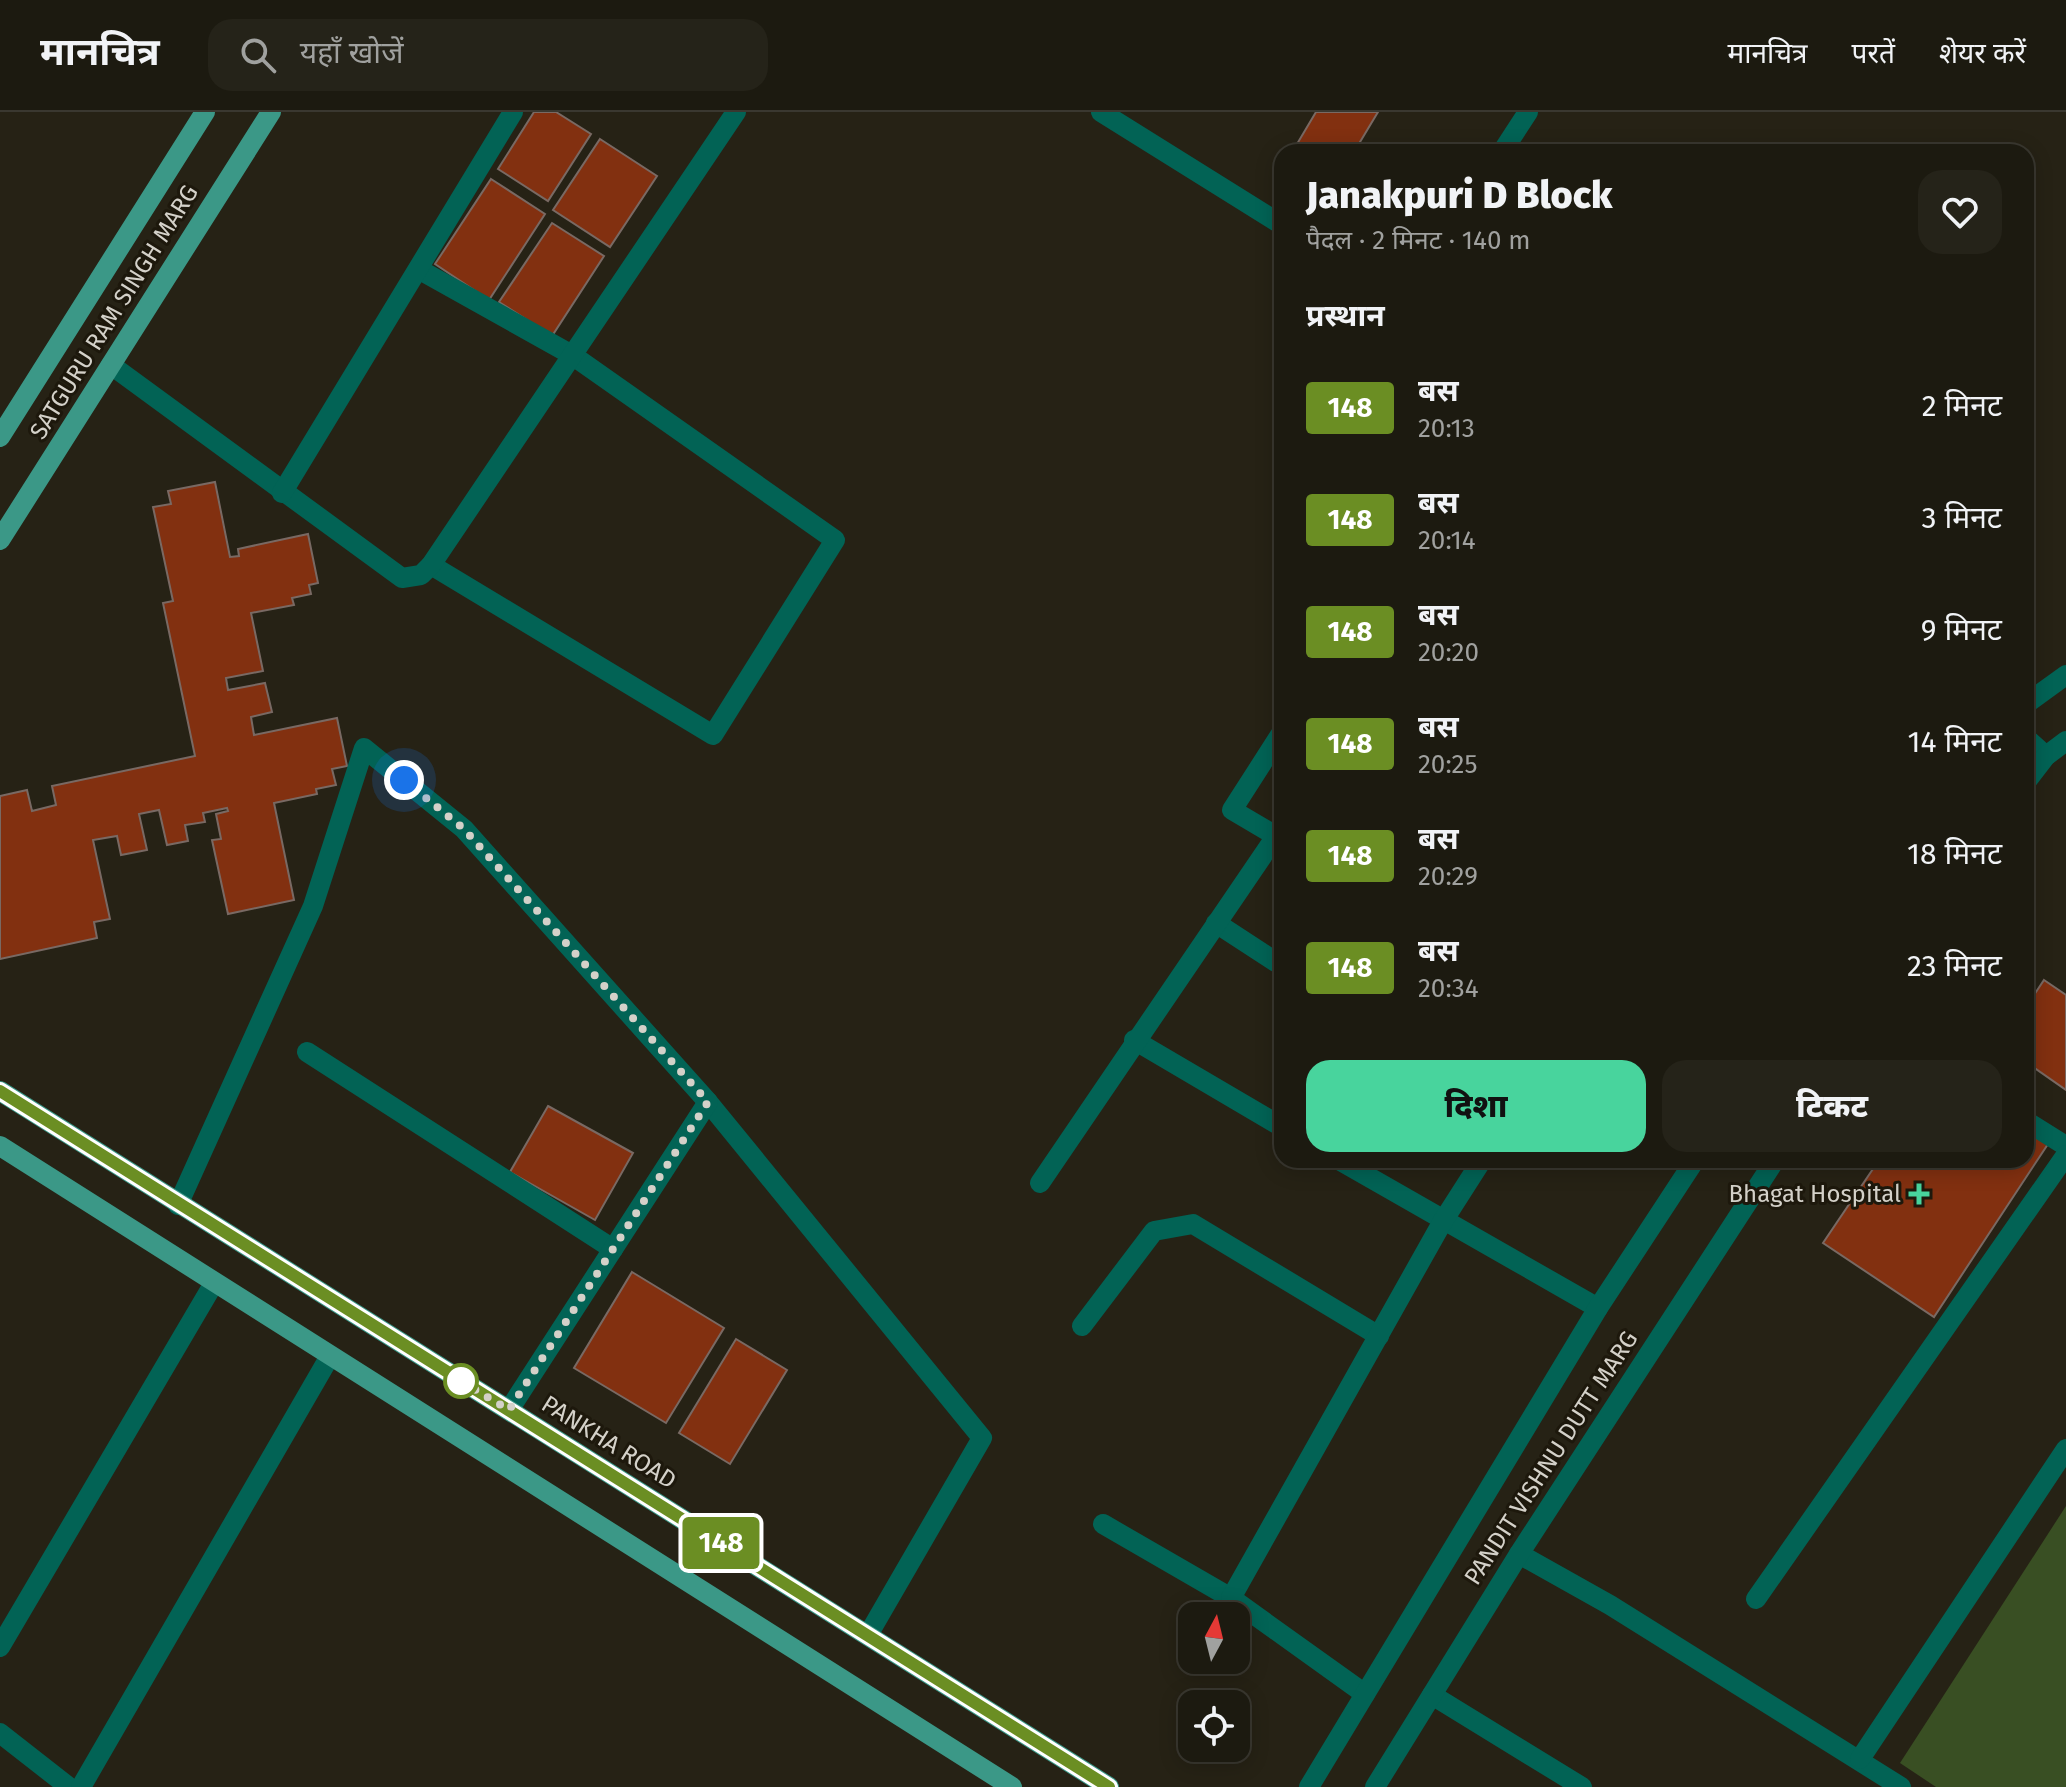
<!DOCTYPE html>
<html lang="hi">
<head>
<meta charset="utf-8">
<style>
	:root { --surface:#1c1a10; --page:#252319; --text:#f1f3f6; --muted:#a0a19f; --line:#3a3830; --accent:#48d49d }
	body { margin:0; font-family:"Fira Sans","Noto Sans Devanagari",sans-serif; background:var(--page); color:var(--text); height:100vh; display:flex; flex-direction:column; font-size:30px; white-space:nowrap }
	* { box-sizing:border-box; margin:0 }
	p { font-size:26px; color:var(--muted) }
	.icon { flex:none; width:44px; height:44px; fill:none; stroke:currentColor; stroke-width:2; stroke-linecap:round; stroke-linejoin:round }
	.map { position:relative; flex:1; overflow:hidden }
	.sheet { position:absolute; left:1274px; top:32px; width:760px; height:1024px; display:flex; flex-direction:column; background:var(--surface); border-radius:24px; box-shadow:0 4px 20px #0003,0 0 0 2px var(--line) }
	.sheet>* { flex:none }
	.badge { padding:0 16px; border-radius:6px; font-size:28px; line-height:52px }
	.needle { width:52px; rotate:7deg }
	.fabs { position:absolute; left:1178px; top:1490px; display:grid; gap:16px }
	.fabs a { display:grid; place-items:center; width:72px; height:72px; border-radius:16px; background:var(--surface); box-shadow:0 4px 20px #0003,0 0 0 2px var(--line); font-size:40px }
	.you { position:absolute; width:40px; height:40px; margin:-20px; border:6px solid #fff; border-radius:50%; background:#1a73e8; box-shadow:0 0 0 12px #1a73e833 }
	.map>.badge { position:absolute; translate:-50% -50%; box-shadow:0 0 0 4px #fff }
	h2 { padding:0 32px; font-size:30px; line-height:72px }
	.round { display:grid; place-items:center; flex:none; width:84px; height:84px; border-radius:24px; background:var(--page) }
	.head { display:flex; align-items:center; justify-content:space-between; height:136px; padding:0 32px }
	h1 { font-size:38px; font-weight:800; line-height:60px }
	.action { display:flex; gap:16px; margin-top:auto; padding:16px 32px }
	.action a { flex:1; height:92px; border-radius:24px; background:var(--accent); color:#111; font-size:32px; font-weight:800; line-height:92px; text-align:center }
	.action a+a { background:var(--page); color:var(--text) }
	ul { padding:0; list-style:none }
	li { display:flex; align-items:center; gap:24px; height:112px; padding:0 32px }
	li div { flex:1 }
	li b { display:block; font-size:30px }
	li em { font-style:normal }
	li .badge { min-width:88px; font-weight:700; text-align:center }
	header { display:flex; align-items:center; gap:48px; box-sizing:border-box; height:112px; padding:0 40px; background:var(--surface); border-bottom:2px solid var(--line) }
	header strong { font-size:38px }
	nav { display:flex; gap:44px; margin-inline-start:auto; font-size:28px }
	.search { width:560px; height:72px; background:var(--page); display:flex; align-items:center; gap:20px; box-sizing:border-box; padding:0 28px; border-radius:24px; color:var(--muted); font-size:30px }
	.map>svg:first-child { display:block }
	.green { fill:#394f23 }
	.building { fill:#823010; stroke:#796963; stroke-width:2 }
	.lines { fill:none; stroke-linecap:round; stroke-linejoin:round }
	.minor { stroke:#026355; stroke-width:20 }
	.major { stroke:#3b9887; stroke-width:20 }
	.line-casing { stroke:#fff; stroke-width:18 }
	.line { stroke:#6b8e23; stroke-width:12 }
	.walk { stroke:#d4d1c9; stroke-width:8; stroke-dasharray:0 14.4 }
	.poi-dot { fill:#48d49d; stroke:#1d180c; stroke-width:3 }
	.stop-dot { fill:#fff; stroke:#6b8e23; stroke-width:4 }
	.labels { text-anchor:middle; stroke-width:6; stroke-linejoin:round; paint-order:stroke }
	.street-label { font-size:24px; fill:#d4d1c9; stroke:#1d180c }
	.poi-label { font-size:24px; fill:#d4d1c9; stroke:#1d180c; text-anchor:end }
</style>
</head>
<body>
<header>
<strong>मानचित्र</strong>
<div class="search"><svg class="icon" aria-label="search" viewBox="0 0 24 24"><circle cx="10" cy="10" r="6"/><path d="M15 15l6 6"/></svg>यहाँ खोजें</div>
<nav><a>मानचित्र</a><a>परतें</a><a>शेयर करें</a></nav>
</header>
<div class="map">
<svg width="2066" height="1675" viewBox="0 0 2066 1675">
	<rect width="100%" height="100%" fill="#262215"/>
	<!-- green -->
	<path class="green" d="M 2066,1394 L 2066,1675 L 1936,1675 L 1900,1651 Z"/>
	<!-- building -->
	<g class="building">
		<path d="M 534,0 L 556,0 L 591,22 L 548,89 L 498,57 Z"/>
		<path d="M 1316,0 L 1378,0 L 1354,40 L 1300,40 L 1294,37 Z"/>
		<path d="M 600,27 L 657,64 L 610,135 L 553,98 Z"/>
		<path d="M 491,67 L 545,102 L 489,188 L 435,152 Z"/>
		<path d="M 552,111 L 604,144 L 552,224 L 499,190 Z"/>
		<path d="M 215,370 L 230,445 L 239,444 L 238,437 L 308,422 L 318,471 L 309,473 L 311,482 L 292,486 L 294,493 L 251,501 L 263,559 L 226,566 L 228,578 L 265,571 L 272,600 L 251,605 L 254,623 L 337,606 L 347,654 L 332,657 L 336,673 L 316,677 L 317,682 L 274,691 L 294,788 L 228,802 L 212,728 L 221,727 L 216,702 L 228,699 L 227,696 L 203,701 L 205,710 L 185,713 L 188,729 L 167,733 L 159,698 L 139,702 L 147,738 L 121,743 L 117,724 L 93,728 L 110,807 L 94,810 L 97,826 L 0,847 L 0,684 L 27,678 L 32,699 L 56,693 L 52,674 L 195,644 L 163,491 L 173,489 L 153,395 L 171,392 L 168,379 Z"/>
		<path d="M 2044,868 L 2066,883 L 2066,978 L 2026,950 L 2026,895 Z"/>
		<path d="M 548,994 L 633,1041 L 595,1108 L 510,1060 Z"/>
		<path d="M 2026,1018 L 2048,1032 L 1934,1205 L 1823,1131 L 1879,1048 L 2026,1048 Z"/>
		<path d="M 632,1160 L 724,1216 L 666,1311 L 574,1256 Z"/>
		<path d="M 736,1227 L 787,1258 L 730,1352 L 679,1321 Z"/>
	</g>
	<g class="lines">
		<!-- minor -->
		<g class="minor">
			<path d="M 1101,0 L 1282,113"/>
			<path d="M 1502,40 L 1528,0"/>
			<path d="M 420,158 L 572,243 L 835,428 L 713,623 L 431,453"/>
			<path d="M 111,253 L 402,466 L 421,463 L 431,453 L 736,0"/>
			<path d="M 282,381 L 513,0"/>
			<path d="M 2026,592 L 2066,563"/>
			<path d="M 2026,626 L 2046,644"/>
			<path d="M 2026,670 L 2046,644 L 2066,629"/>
			<path d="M 1216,811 L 1282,854"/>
			<path d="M 1134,928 L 1282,1015"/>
			<path d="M 307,940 L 613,1137"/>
			<path d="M 2026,1009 L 2066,1034"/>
			<path d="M 1339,1048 L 1598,1196"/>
			<path d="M 1040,1071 L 1276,724 L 1232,698 L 1282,620"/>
			<path d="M 178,1093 L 313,794 L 364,636 L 464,717 L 708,990 L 982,1326 L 868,1523"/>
			<path d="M 1082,1214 L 1154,1119 L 1193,1112 L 1379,1224"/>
			<path d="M 509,1298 L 708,990"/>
			<path d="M 1103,1412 L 1231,1486 L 1365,1582"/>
			<path d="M 1519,1442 L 1610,1493 L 1901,1675"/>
			<path d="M 1231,1486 L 1443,1109 L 1482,1048"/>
			<path d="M 1756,1487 L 2066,1043"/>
			<path d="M 0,1535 L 214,1171"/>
			<path d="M 1432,1583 L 1582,1675"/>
			<path d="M 0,1621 L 69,1675"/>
			<path d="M 1860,1647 L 2066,1337"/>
			<path d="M 81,1675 L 330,1244"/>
			<path d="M 1309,1675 L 1598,1196 L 1695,1048"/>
			<path d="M 1375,1675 L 1519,1442 L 1775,1048"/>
		</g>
		<!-- major -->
		<g class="major">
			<path d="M 0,325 L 205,0"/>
			<path d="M 0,428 L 271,0"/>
			<path d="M 0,979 L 1109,1675"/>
			<path d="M 0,1034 L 1012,1675"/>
		</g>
	</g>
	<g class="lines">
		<defs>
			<path id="line" d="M 0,979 L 1109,1675"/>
		</defs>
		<!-- line casing -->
		<use href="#line" class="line-casing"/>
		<!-- line -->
		<use href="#line" class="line"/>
		<!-- walk -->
		<path class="walk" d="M 404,668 L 464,717 L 708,990 L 509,1298 L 461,1269"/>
	</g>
	<!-- markers -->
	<path class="poi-dot" d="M1915 1070h8v8h8v8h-8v8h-8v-8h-8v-8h8z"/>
	<circle class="stop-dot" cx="461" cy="1269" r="16"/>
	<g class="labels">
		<!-- street labels -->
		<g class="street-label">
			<text transform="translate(114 200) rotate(-58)" y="8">SATGURU RAM SINGH MARG</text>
			<text transform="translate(609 1330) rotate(32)" y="8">PANKHA ROAD</text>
			<text transform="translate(1551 1346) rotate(-57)" y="8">PANDIT VISHNU DUTT MARG</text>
		</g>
		<!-- poi labels -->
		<g class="poi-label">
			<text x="1901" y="1090">Bhagat Hospital</text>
		</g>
	</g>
</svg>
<div class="fabs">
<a><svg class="needle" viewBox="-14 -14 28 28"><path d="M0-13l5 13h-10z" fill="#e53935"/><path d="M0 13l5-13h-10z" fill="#a0a19f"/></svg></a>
<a><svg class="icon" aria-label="locate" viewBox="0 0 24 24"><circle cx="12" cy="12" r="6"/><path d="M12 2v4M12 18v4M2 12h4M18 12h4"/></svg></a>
</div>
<div class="you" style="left:404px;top:668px"></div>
<b class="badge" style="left:721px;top:1431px;background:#6b8e23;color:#fff">148</b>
<section class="sheet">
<div class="head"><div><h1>Janakpuri D Block</h1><p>पैदल · 2 मिनट · 140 m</p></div><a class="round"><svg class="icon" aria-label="heart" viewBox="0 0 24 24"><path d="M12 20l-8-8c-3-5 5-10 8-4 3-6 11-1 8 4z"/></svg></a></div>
<h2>प्रस्थान</h2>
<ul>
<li><span class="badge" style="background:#6b8e23;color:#fff">148</span><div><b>बस</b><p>20:13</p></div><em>2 मिनट</em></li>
<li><span class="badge" style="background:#6b8e23;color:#fff">148</span><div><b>बस</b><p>20:14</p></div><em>3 मिनट</em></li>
<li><span class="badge" style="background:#6b8e23;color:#fff">148</span><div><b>बस</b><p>20:20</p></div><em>9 मिनट</em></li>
<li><span class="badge" style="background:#6b8e23;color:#fff">148</span><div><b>बस</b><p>20:25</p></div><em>14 मिनट</em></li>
<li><span class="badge" style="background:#6b8e23;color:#fff">148</span><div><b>बस</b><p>20:29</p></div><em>18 मिनट</em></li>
<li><span class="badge" style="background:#6b8e23;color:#fff">148</span><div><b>बस</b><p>20:34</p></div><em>23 मिनट</em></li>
</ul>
<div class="action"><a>दिशा</a><a>टिकट</a></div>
</section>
</div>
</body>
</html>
